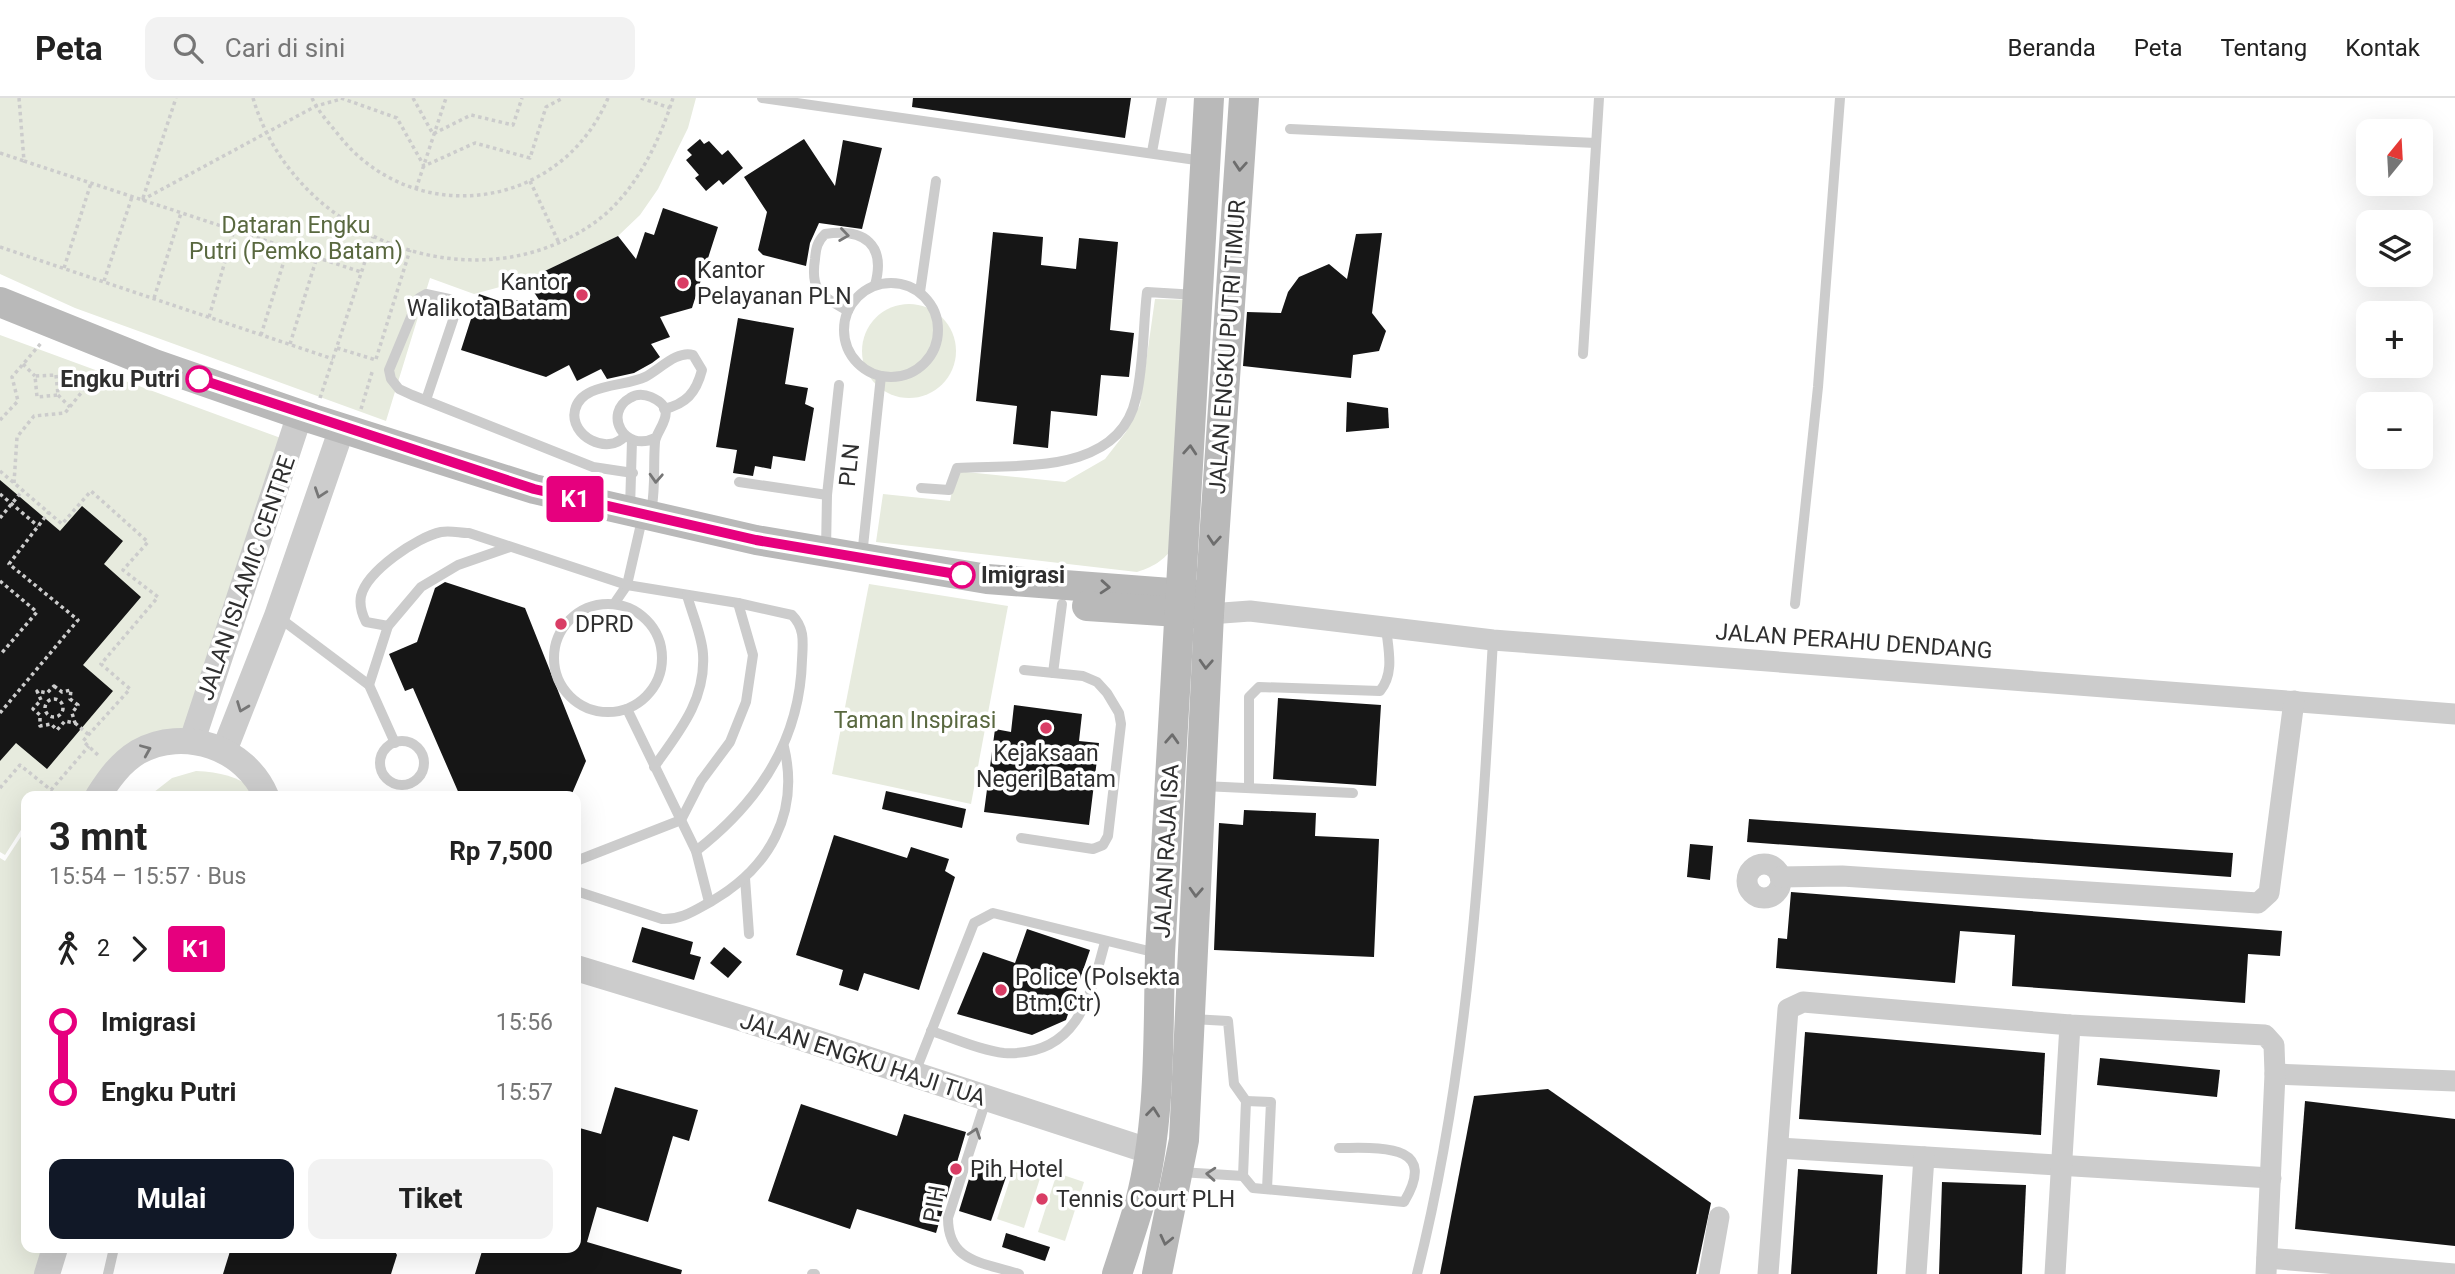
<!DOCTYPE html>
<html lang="id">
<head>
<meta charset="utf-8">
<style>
	:root { --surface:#fff; --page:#f2f2f2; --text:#222; --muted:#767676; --line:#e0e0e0; --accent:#111827 }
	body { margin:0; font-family:Roboto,sans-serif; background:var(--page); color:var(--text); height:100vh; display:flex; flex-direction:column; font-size:26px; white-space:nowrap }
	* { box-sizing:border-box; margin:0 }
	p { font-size:23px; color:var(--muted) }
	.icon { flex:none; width:38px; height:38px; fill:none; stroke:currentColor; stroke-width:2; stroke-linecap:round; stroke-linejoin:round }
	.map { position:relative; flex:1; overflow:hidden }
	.panel { position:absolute; left:21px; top:693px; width:560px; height:462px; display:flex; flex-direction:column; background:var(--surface); border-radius:14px; box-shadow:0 7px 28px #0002 }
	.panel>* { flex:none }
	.badge { padding:0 14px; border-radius:5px; font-size:24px; line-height:46px }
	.needle { width:46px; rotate:18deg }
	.buttons { position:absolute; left:2356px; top:21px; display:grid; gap:14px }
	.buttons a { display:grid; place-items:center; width:77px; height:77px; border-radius:14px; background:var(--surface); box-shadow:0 7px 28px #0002; font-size:35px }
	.map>.badge { position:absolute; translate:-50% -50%; box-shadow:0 0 0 4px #fff }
	.legs { display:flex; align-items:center; gap:10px; height:77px; padding:0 28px; font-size:23px }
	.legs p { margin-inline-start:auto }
	.headline { display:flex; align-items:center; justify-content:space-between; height:119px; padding:0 28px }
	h1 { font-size:38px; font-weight:700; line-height:52px }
	.action { display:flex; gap:14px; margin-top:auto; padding:14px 28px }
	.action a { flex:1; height:80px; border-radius:14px; background:var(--accent); color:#fff; font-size:28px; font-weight:700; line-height:80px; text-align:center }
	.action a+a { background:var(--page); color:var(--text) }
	ul { padding:0 28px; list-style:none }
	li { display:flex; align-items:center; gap:24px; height:70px; font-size:26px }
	li i { display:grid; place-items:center; width:10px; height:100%; margin:0 9px; background:currentColor }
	li i::after { content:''; width:18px; height:18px; margin:-9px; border:5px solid; border-radius:50%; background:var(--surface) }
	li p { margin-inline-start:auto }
	li:first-child i { background:linear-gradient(#0000 50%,currentColor 0) }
	li:last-child i { background:linear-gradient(currentColor 50%,#0000 0) }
	header { display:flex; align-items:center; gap:42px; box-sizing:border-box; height:98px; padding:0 35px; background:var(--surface); border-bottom:2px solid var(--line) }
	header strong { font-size:33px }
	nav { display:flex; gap:38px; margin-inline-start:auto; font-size:24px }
	.search { width:490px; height:63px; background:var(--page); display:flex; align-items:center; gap:18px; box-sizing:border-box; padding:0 24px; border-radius:14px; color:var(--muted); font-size:26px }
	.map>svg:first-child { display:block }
	.green { fill:#e7ebde }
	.building { fill:#161616 }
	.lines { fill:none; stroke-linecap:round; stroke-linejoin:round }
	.path { stroke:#ccc; stroke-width:3.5; stroke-dasharray:3.5 3.5; stroke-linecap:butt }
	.service { stroke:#ccc; stroke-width:10 }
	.minor { stroke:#ccc; stroke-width:21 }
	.tertiary { stroke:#ccc; stroke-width:26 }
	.secondary { stroke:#b9b9b9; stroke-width:30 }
	.oneway { stroke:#6d6d6d }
	.oneway2 { stroke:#767676 }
	.line-1-casing { stroke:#fff; stroke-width:16 }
	.line-1 { stroke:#e6007e; stroke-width:10 }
	.poi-dot { fill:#d93d65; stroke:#fff; stroke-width:2.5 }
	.stop-1-dot { fill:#fff; stroke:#e6007e; stroke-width:3.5 }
	.labels { text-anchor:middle; stroke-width:7; stroke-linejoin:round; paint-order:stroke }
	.park-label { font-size:23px; fill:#59683f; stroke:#fff }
	.poi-label { font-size:23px; fill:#2f2f2f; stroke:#fff; text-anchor:start }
	.street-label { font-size:23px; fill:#2f2f2f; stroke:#fff }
	.stop-label { font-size:23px; font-weight:bold; fill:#2f2f2f; stroke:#fff; text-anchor:end }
</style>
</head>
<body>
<header>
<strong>Peta</strong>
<div class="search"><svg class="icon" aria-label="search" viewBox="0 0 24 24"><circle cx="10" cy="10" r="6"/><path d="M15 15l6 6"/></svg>Cari di sini</div>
<nav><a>Beranda</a><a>Peta</a><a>Tentang</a><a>Kontak</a></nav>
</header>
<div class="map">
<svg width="2455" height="1176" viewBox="0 0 2455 1176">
	<rect width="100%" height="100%" fill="#fff"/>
	<!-- green -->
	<g class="green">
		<path d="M 0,0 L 696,0 L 688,30 L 658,91 L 640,117 L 618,138 L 526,182 L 474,196 L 430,180 L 386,323 L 75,210 L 0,176 Z"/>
		<path d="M 1155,201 L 1194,202 L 1177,445 C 1165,461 1156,468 1137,474 L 876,444 L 883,396 L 950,403 L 956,373 L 1065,384 L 1105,361 L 1126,334 L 1140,307 Z"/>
		<circle cx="909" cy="253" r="47"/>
		<path d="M 0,237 L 289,343 L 192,633 L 94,698 L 26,698 L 26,724 L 5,757 L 0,754 Z"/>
		<path d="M 869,486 L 1008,508 L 971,706 L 832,676 Z"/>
		<path d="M 196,673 C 224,674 241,680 264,698 L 149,698 L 172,680 Z"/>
		<path d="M 26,731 L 26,1150 L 64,1150 L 55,1176 L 0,1176 L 0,760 L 5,763 Z"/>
		<path d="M 1016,1063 L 1043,1071 L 1024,1130 L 997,1121 Z"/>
		<path d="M 1057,1075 L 1084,1084 L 1065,1143 L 1038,1134 Z"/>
	</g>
	<!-- building -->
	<g class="building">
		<path d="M 913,0 L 1131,0 L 1125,40 L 912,9 Z"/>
		<path d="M 700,41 L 704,46 L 709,43 L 722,57 L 728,52 L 743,70 L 723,87 L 719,82 L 706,93 L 695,80 L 699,77 L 686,62 L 692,57 L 687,52 Z"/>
		<path d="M 804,41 L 835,88 L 843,42 L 882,50 L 862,131 L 819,125 L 810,145 L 806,168 L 763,157 L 758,152 L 767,114 L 744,79 Z"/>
		<path d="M 663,110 L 718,129 L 692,210 L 660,219 L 670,239 L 651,246 L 660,259 L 652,265 L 634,275 L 607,281 L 601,271 L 577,283 L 569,267 L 546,279 L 461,252 L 479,196 L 511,207 L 513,201 L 545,211 L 526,182 L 618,138 L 636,161 L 645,134 L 654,137 Z"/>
		<path d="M 993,134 L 1043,139 L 1041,167 L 1076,171 L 1079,140 L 1118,144 L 1110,232 L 1134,235 L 1129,279 L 1101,277 L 1097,318 L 1051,313 L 1048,350 L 1013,346 L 1017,308 L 976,303 Z"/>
		<path d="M 1382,135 L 1372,215 L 1386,233 L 1379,253 L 1353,257 L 1351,280 L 1243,268 L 1247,214 L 1281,215 L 1288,194 L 1299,179 L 1329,166 L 1347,181 L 1356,136 Z"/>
		<path d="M 738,220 L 794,230 L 785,286 L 808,290 L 805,306 L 814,310 L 805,363 L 773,358 L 771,371 L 755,368 L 753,378 L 733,375 L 737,352 L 716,349 Z"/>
		<path d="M 1347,304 L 1388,310 L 1389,330 L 1346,334 Z"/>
		<path d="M 0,382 L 60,433 L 82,408 L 123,443 L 104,466 L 141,499 L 83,567 L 113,593 L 47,671 L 16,645 L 0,663 Z"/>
		<path d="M 445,484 L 525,510 L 586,663 L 571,698 L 460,698 L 413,590 L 405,593 L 389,556 L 417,544 L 435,490 Z"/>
		<path d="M 1278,600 L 1381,607 L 1376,688 L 1273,681 Z"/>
		<path d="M 1014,607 L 1082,616 L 1079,643 L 1099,645 L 1089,727 L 984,714 L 995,631 L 1011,634 Z"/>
		<path d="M 886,693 L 966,711 L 962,730 L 882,711 Z"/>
		<path d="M 1244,712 L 1316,715 L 1315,738 L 1379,741 L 1374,859 L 1214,852 L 1219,725 L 1243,727 Z"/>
		<path d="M 1749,721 L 2233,755 L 2231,779 L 1747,744 Z"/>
		<path d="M 834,737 L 907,760 L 911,749 L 949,761 L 945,773 L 955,779 L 919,892 L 864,875 L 858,893 L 839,887 L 843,872 L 796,857 Z"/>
		<path d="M 1690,746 L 1713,748 L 1710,782 L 1687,779 Z"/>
		<path d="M 1791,794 L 2282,833 L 2280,858 L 2248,856 L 2245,905 L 2012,888 L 2015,837 L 1960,833 L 1955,885 L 1776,870 L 1778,840 L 1787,841 Z"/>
		<path d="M 642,829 L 693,844 L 690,856 L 701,859 L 694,882 L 632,864 Z"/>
		<path d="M 1027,831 L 1090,852 L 1066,922 L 1032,937 L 957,916 L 983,854 L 1015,865 Z"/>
		<path d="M 724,849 L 742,864 L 728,880 L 710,865 Z"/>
		<path d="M 1805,934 L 2045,955 L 2041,1037 L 1799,1021 Z"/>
		<path d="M 2100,960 L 2220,972 L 2217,999 L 2097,987 Z"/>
		<path d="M 615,989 L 698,1012 L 689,1043 L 673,1038 L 648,1124 L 597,1109 L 587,1144 L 682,1172 L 681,1176 L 475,1176 L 483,1150 L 576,1150 L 576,1029 L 601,1036 Z"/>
		<path d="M 1548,991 L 1711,1105 L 1696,1176 L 1440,1176 L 1474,998 Z"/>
		<path d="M 2305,1003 L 2455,1021 L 2455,1148 L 2295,1131 Z"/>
		<path d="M 801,1006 L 897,1038 L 904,1016 L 966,1034 L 936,1135 L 857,1111 L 850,1131 L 768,1103 Z"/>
		<path d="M 973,1068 L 1006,1079 L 991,1123 L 959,1113 Z"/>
		<path d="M 1798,1071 L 1883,1077 L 1877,1176 L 1791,1176 Z"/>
		<path d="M 1942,1084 L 2026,1087 L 2022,1176 L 1939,1176 Z"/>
		<path d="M 1006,1135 L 1050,1149 L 1045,1163 L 1002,1149 Z"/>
		<path d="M 231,1150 L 393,1150 L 397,1157 L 391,1176 L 223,1176 Z"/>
	</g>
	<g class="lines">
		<!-- path -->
		<g class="path">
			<path d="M 19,0 L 24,63 L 361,174"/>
			<path d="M 253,0 C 294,140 473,210 594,125 C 634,97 659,45 673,0"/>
			<path d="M 312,0 C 318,13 328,24 337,35 C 411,132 560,114 608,0"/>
			<path d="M 341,0 L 397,20 L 424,68 L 475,45 L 530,60 L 546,9 L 563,0"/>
			<path d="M 413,0 L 433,36 L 471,17 L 513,27 L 522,0"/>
			<path d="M 641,0 L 670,10"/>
			<path d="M 0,55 L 24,63"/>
			<path d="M 530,83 L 559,145"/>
			<path d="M 416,91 L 446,0"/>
			<path d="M 143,100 L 176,0"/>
			<path d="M 142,102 L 316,8 L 341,1"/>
			<path d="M 0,149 L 333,261"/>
			<path d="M 64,170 L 91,85"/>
			<path d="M 104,183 L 132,99"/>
			<path d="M 154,200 L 181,115"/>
			<path d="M 209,219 L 234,132"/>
			<path d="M 261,237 L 288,150"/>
			<path d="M 290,246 L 317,159"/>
			<path d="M 337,250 L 376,262"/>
			<path d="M 376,261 L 410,152"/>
			<path d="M 23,266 L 35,278"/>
			<path d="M 56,277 L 58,297 L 37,299 L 35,278 Z"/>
			<path d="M 58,297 L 70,309"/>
			<path d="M 320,300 L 373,139"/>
			<path d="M 361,311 L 373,271"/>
			<path d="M 0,322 L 18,303 L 12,279 L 42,244"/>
			<path d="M 0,373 L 62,426 L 91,393 L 148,444 L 123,472 L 158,499 L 101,566 L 130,591 L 83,643 L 100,659"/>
			<path d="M 14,385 L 17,339 L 34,318 L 65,315 L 101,270"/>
			<path d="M 0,396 L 38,428"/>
			<path d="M 0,420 L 23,392"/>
			<path d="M 0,483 L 37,514 L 0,557"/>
			<path d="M 54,588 L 62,594 L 71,592 L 70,601 L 78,607 L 72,615 L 75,625 L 65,623 L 57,632 L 51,626 L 40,628 L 40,617 L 33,611 L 41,602 L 37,593 L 47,595 Z"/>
			<circle cx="54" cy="610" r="9"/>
			<path d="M 0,615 L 78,522 L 9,466 L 49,414"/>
			<path d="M 75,625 L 89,637"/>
			<path d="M 0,690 L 20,667 L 51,692 L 89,648"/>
		</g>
		<!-- service -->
		<g class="service">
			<path d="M 762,0 L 1203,63"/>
			<path d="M 1290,31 L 1596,45"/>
			<path d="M 1152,54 L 1162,0"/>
			<circle cx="891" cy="232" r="47"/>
			<path d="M 920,194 L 936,83"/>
			<path d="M 848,213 C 821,197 810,194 815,161 C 816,150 817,144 825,136 C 865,130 886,147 875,187"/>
			<path d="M 1583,256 L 1599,0"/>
			<path d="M 426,302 L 454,219 L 454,207 L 449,201 L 426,196 L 419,200 L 389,272 L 391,281 L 399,291 L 412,297 L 593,369 L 633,375"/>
			<path d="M 625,338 C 608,358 569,338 575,312 C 581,285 625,289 645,279 C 659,272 677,252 693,257 L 702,272 C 696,295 686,306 664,311"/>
			<path d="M 739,384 L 827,397"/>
			<path d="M 921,390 L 949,392 L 957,370 C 1018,366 1119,378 1136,300 C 1144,266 1143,228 1147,194 L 1197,197"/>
			<path d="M 630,411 L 632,342"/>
			<path d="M 651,415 C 656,387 653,371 655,344 C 656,331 681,312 651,299 C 644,296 636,296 630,300 C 603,315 624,355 655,340"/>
			<path d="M 826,452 L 827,397 L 839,287"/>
			<path d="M 862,458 L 881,278"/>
			<path d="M 614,506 L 627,487 L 643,417"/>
			<path d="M 1795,506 L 1818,289 L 1840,0"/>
			<circle cx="608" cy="560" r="54"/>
			<path d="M 277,518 L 369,587 L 395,645"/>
			<path d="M 388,528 L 366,524 C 362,516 359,508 361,498 C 367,473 417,439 441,434 C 450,432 460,435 469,435 L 627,487 L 738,505 L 792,517 C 805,530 803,544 802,562 C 800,642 758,705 696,753"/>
			<path d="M 1053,575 L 1062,506"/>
			<path d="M 369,587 L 388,528 L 421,489 L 458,467 L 510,449"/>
			<path d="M 627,611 L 696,753 L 709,804"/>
			<circle cx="402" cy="665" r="22"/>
			<path d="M 654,669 C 679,634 706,602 703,556 C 702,537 692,516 687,497"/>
			<path d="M 1203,688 L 1353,695"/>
			<path d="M 1249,690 L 1249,599 L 1259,589 L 1380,593 C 1395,575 1388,551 1386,529"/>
			<path d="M 1021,740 L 1093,751 L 1103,747 L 1108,738 L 1121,626 L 1119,615 L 1107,595 L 1097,584 L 1083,578 L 1024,572"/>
			<path d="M 576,763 L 681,722 L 701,683 L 730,644 L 746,604 L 753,557 L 738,505"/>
			<path d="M 745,780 L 749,836"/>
			<path d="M 576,793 L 662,821 C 682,822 695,812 712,803 C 769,770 800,716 784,649"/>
			<path d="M 1192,921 L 1228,923 L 1234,986 L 1246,1003 L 1243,1078 L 1253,1090 L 1404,1104 C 1440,1044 1378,1050 1339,1050"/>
			<path d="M 931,933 C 954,940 981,953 1004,955 C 1076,959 1090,901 1105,844"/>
			<path d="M 914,977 L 974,825 L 993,815 L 1157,855"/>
			<path d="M 986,1002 L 948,1120 C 948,1165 983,1164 1019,1176"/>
			<path d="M 1246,1003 L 1271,1004 L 1267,1091"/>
			<path d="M 1180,1074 L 1243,1078"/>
			<path d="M 108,1176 L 114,1150"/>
			<path d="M 812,1176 L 815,1176"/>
			<path d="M 1417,1176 C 1469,970 1481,754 1493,542"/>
		</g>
		<!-- minor -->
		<g class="minor">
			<path d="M 1209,516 L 1250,513 L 1493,542 L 2455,616"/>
			<circle cx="1764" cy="783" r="17"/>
			<path d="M 1780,779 L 1842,778 L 2258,805 L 2269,795 L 2294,603"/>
			<path d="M 2275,976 L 2455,983"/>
			<path d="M 1779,1050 L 2271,1080"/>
			<path d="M 2267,1160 L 2455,1176"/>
			<path d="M 1709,1176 L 1719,1119"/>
			<path d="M 1768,1176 L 1788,911 L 1803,904 L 2070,927 L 2265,937 L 2274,947 L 2275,976 L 2266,1176"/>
			<path d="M 1916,1176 L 1924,1059"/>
			<path d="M 2055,1176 L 2070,927"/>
		</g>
		<!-- tertiary -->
		<g class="tertiary">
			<path d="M 192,643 L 300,316"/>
			<path d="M 224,653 L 277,518 L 342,330"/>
			<path d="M 98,698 C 109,681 120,665 138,654 C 184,628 246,650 266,698"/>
			<path d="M 576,870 L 747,922 L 1149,1053"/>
			<path d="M 47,1176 L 55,1150"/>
		</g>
		<!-- secondary -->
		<g class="secondary">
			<path d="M 0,204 L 154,266 L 313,321 L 534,391 L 756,442 L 987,481 L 1210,498"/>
			<path d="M 1087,508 L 1209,516"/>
			<path d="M 1117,1176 C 1125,1152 1133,1128 1140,1104 C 1161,1024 1158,937 1160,856 L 1209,0"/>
			<path d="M 1157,1176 L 1184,1042 L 1209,516 L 1244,0"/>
		</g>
	</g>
	<!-- one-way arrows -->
	<defs><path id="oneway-chevron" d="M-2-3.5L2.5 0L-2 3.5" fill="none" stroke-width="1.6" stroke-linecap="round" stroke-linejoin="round" transform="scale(1.75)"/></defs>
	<g class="oneway">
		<use href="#oneway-chevron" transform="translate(1240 68) rotate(94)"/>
		<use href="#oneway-chevron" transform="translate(1190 352) rotate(-86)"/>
		<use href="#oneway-chevron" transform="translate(1214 442) rotate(94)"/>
		<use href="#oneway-chevron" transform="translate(1105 489) rotate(4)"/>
		<use href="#oneway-chevron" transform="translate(1206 566) rotate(93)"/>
		<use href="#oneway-chevron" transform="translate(1172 641) rotate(-87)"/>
		<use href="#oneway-chevron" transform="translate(1196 794) rotate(93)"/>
		<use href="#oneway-chevron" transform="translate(1153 1014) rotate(-84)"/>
		<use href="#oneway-chevron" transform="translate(1166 1142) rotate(103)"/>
	</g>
	<g class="oneway2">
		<use href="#oneway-chevron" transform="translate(844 137) rotate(8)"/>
		<use href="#oneway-chevron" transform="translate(656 380) rotate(93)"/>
		<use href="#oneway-chevron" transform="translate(320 395) rotate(109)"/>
		<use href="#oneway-chevron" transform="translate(242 609) rotate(111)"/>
		<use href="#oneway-chevron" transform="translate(146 652) rotate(-23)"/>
		<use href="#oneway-chevron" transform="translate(975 1035) rotate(-71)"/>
		<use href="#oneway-chevron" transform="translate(1211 1076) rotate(-176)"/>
	</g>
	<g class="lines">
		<defs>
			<path id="line-1" d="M 199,281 L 534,391 L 756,442 L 962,477"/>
		</defs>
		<!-- line-1 casing -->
		<use href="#line-1" class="line-1-casing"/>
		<!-- line-1 -->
		<use href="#line-1" class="line-1"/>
	</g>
	<!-- markers -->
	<g class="poi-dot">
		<circle cx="683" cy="185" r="7"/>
		<circle cx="582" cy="197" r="7"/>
		<circle cx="561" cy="526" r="7"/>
		<circle cx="1046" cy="630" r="7"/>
		<circle cx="1001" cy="892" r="7"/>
		<circle cx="956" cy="1071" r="7"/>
		<circle cx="1042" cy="1101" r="7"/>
	</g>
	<g class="stop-1-dot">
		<circle cx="199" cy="281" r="12"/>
		<circle cx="962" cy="477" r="12"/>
	</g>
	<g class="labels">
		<!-- park labels -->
		<g class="park-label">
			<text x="296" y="135">Dataran Engku<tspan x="296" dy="26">Putri (Pemko Batam)</tspan></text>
			<text x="915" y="630">Taman Inspirasi</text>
		</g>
		<!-- poi labels -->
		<g class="poi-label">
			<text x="697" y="180">Kantor<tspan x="697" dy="26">Pelayanan PLN</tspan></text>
			<text x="568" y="192" text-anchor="end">Kantor<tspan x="568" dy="26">Walikota Batam</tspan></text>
			<text x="575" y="534">DPRD</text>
			<text x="1046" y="663" text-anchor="middle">Kejaksaan<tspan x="1046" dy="26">Negeri Batam</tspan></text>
			<text x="1015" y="887">Police (Polsekta<tspan x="1015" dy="26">Btm.Ctr)</tspan></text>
			<text x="970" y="1079">Pih Hotel</text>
			<text x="1056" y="1109">Tennis Court PLH</text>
		</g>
		<!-- street labels -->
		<g class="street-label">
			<text transform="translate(1227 249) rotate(-86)" y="8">JALAN ENGKU PUTRI TIMUR</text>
			<text transform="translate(849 367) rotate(-84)" y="8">PLN</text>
			<text transform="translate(246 480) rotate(-71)" y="8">JALAN ISLAMIC CENTRE</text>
			<text transform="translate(1854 543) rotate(4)" y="8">JALAN PERAHU DENDANG</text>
			<text transform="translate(1166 753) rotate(-87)" y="8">JALAN RAJA ISA</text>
			<text transform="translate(863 961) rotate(18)" y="8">JALAN ENGKU HAJI TUA</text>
			<text transform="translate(934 1106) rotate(-80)" y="8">PIH</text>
		</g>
		<!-- stop labels -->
		<g class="stop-label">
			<text x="180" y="289">Engku Putri</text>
			<text x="981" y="485" text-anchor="start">Imigrasi</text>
		</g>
	</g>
</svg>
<div class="buttons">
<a><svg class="needle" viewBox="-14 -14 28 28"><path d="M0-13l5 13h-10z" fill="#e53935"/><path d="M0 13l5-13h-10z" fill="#767676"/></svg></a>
<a><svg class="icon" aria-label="layers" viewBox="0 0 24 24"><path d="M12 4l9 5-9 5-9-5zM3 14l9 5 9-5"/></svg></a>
<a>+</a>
<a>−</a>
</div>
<b class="badge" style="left:575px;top:401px;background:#e6007e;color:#fff">K1</b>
<section class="panel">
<div class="headline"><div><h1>3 mnt</h1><p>15:54 – 15:57 · Bus</p></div><b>Rp 7,500</b></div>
<div class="legs"><svg class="icon" aria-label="walk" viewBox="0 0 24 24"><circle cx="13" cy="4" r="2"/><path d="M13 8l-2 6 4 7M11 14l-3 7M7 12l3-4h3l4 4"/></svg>2<svg class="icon" aria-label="forward" viewBox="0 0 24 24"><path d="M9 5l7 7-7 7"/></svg><b class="badge" style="background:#e6007e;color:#fff">K1</b></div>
<ul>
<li><i style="color:#e6007e"></i><b>Imigrasi</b><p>15:56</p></li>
<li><i style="color:#e6007e"></i><b>Engku Putri</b><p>15:57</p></li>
</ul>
<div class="action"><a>Mulai</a><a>Tiket</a></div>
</section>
</div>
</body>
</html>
